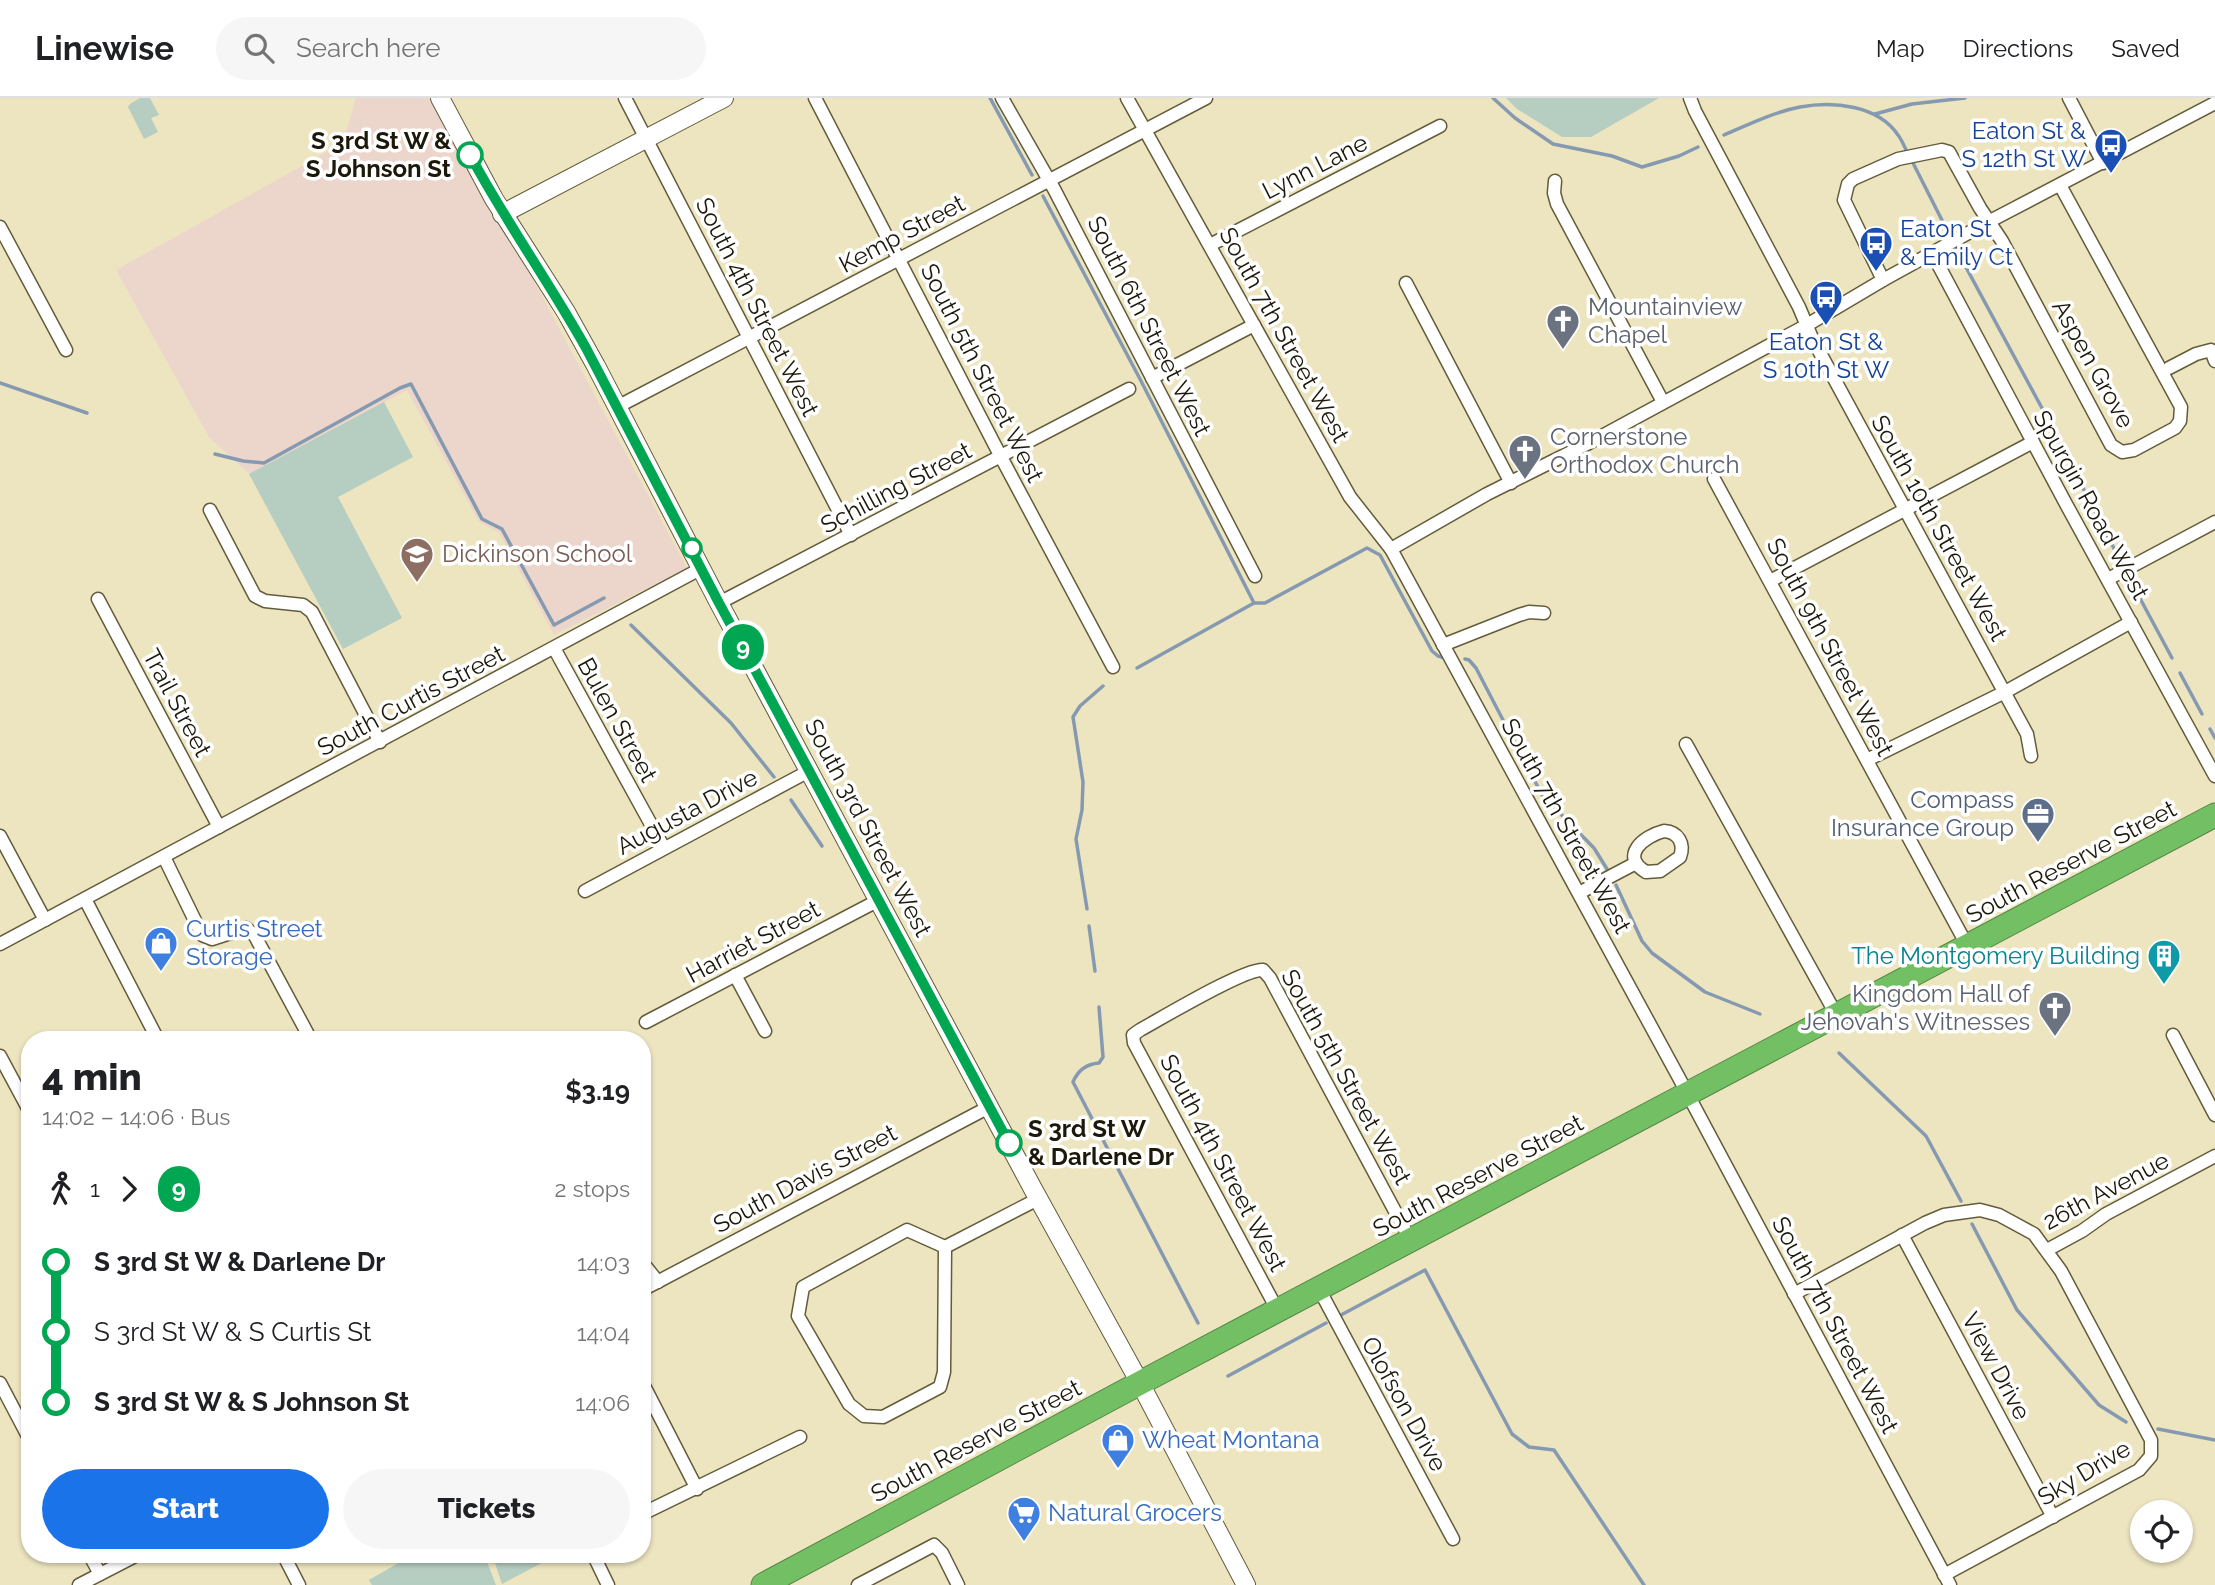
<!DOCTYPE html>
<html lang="en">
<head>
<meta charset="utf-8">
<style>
	:root { --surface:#fff; --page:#f6f6f6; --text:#202124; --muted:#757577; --line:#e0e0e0; --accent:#1a73e8 }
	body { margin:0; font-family:Raleway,sans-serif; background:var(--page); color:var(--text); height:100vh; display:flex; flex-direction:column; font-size:26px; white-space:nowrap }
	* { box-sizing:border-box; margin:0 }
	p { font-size:23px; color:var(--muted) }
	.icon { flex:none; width:38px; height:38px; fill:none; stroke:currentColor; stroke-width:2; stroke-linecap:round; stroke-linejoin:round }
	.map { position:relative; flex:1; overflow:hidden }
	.drawer { position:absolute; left:21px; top:933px; width:630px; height:532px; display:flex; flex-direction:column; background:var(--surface); border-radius:28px; box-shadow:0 2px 5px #0004 }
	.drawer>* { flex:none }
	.badge { padding:0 14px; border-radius:23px; font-size:24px; line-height:46px }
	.tools { position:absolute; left:2130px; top:1402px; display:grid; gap:14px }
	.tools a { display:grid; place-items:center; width:63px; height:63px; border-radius:50%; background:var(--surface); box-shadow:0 2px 5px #0004; font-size:35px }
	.map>.badge { position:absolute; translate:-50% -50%; box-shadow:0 0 0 4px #fff }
	.legs { display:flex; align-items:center; gap:10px; height:77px; padding:0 21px; font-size:23px }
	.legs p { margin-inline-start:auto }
	.headline { display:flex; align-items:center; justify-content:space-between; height:119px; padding:0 21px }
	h1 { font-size:38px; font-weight:800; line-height:52px }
	.cta { display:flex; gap:14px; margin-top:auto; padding:14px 21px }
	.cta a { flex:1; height:80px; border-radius:42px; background:var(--accent); color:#fff; font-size:28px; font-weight:800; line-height:80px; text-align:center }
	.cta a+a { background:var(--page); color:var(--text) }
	ul { padding:0 21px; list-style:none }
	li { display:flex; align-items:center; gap:24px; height:70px; font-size:26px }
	li i { display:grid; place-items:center; width:10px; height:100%; margin:0 9px; background:currentColor }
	li i::after { content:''; width:18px; height:18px; margin:-9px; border:5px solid; border-radius:50%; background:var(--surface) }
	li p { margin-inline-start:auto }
	li:first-child i { background:linear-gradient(#0000 50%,currentColor 0) }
	li:last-child i { background:linear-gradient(currentColor 50%,#0000 0) }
	header { display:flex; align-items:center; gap:42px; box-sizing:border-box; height:98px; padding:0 35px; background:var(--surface); border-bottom:2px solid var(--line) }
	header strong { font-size:33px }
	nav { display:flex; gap:38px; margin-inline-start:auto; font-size:24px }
	.search { width:490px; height:63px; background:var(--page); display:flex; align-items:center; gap:18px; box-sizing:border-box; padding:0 24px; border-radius:38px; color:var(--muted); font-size:26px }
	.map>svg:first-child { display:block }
	.industrial { fill:#ecd5ca }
	.green { fill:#b6cdc2 }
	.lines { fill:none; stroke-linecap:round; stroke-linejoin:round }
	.stream { stroke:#859ab1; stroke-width:3.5 }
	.street-casing { stroke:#635c3b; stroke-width:15 }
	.secondary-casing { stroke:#635c3b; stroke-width:20 }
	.highway-casing { stroke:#558645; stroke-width:25 }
	.street { stroke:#fff; stroke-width:12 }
	.secondary { stroke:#fff; stroke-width:18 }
	.highway { stroke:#73c064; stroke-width:23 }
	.line-1-casing { stroke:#fff; stroke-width:16 }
	.line-1 { stroke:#00a651; stroke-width:10 }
	.stop-1-dot { fill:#fff; stroke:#00a651; stroke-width:3.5 }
	.labels { text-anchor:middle; stroke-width:7; stroke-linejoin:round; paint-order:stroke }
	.transit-label { font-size:24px; fill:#164399; stroke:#fff; text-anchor:end }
	.stop-label { font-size:24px; font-weight:bold; fill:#1c190b; stroke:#fff; text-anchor:end }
	.street-label { font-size:24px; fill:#1c190b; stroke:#fff }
	.worship-label { font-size:24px; fill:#5b616d; stroke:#fff; text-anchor:start }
	.education-label { font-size:24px; fill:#785e54; stroke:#fff; text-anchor:start }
	.service-label { font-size:24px; fill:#4e5e75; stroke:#fff; text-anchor:end }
	.shop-label { font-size:24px; fill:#366cbe; stroke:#fff; text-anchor:start }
	.culture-label { font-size:24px; fill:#0d838f; stroke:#fff; text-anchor:end }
</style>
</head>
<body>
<header>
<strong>Linewise</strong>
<div class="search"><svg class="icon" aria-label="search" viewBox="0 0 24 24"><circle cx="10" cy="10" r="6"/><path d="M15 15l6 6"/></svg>Search here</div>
<nav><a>Map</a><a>Directions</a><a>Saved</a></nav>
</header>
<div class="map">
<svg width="2215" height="1487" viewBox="0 0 2215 1487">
	<rect width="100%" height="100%" fill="#ede5c0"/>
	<!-- industrial -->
	<path class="industrial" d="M 356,0 L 436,0 L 687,470 L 554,537 L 499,435 L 479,424 L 407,292 L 249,376 L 209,339 L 116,172 L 343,45 Z"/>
	<!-- green -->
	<g class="green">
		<path d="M 140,0 L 150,0 L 159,17 L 151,20 L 158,34 L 144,41 L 128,9 L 130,6 Z"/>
		<path d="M 1506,0 L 1659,0 L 1591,39 L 1562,39 L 1517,11 Z"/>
		<path d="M 384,304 L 413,359 L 338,399 L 402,520 L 343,551 L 249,376 Z"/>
		<path d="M 414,1456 L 484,1456 L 496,1487 L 372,1487 L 369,1482 Z"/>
		<path d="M 492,1456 L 559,1456 L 502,1486 Z"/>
	</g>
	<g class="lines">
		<!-- stream -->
		<g class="stream">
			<path d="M 990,0 L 1032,77"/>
			<path d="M 1493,0 L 1515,20 L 1553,46 L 1612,58 L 1642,69 L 1679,58 L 1698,49"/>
			<path d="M 1875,16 L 1912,6 L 1965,0"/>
			<path d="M 1724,37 C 1747,27 1774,14 1800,9 C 1833,3 1878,7 1898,37 C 1902,42 1905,50 1908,56"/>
			<path d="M 1912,63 L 1951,140"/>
			<path d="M 1043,98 L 1140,281 L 1254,505 L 1265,505 L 1367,450 L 1380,457 L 1432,553 L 1438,558 L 1445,560"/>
			<path d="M 1954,147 L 2043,312 L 2121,464"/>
			<path d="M 0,285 L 87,315"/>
			<path d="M 215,356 L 243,363 L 264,365 L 400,290 L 411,286 L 482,421 L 502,431 L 554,527 L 604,500"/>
			<path d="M 2128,478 L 2172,560"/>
			<path d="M 631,527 L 731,625 L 774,679"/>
			<path d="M 1465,561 L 1469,562 L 1476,570 L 1542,697 L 1594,750 L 1607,771"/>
			<path d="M 1137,570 L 1254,505"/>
			<path d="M 2180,575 L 2202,616"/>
			<path d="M 2210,631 L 2215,640"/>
			<path d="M 791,702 L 822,748"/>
			<path d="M 1616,787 L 1642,843 L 1652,855 L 1705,894 L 1760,916"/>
			<path d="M 1087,811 L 1076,741 L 1082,712 L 1083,684 L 1073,619 L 1080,608 L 1103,588"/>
			<path d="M 1089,828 L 1095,873"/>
			<path d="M 1099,909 L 1103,959 L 1099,965 C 1086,966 1078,972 1073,984 L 1198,1225"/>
			<path d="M 1839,955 L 1926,1038 L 1961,1103"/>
			<path d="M 1972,1126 L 2017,1212 L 2099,1307 L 2126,1324"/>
			<path d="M 1341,1217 L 1425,1172 L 1512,1336 L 1529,1349 L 1554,1352 L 1644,1487"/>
			<path d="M 1228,1278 L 1326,1225"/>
			<path d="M 2158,1331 L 2215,1342"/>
		</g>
		<defs>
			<g id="street">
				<path d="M 625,0 L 851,437"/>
				<path d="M 815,0 L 1001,359 L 1113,569"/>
				<path d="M 1002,0 L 1054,91 L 1255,478"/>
				<path d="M 1127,0 L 1350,399 L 1391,451 L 1678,978 L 1950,1487"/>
				<path d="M 1690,0 L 1695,13 L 1799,209 L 1812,240 L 2027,636 L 2031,658"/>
				<path d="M 2069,0 L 2103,65"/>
				<path d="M 1555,83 L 1554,95 L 1557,106 L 1663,304"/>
				<path d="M 0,129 L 66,252"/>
				<path d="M 1210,147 L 1440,28"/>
				<path d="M 1932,155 L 2066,406 L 2215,678"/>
				<path d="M 1883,182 L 1844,102 L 1848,86 L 1853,81 L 1898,61 L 1942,52 L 1949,54 L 1980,110 L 2002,143 L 2111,347 L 2122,354 L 2134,352 L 2175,330 L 2180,323 L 2181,309 L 2060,87"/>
				<path d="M 1406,185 L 1511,385"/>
				<path d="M 2169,270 L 2196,256 L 2211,252 L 2215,263"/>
				<path d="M 1152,280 L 1254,227"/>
				<path d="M 617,309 L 1206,0"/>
				<path d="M 1714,381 L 1968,849"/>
				<path d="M 210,412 L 255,498 L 265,503 L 303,507 L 312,514 L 380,644"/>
				<path d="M 1391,451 L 1487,396 L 1589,345 L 1807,227 L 1883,182 L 1990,123 L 2215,5"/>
				<path d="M 2108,481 L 2215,424"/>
				<path d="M 1770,483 L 2033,344"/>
				<path d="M 98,501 L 219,729"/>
				<path d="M 719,505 L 1129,291"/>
				<path d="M 1443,547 L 1519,517 L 1529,514 L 1544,515"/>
				<path d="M 554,550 L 664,750"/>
				<path d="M 1686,646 L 1837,918"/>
				<path d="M 1867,662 L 2005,594 L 2131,524"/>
				<path d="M 1664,733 C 1678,734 1685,745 1680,759 L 1660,773 L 1646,774 C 1619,758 1644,738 1664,733 Z"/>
				<path d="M 0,738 L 45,822"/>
				<path d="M 164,759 L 202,837 L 212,841 L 246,830 L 255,838 L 311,942"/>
				<path d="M 585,793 L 809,673"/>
				<path d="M 1579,795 L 1636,765"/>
				<path d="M 85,801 L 158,942"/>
				<path d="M 0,846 L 702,470"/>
				<path d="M 735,877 L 765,933"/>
				<path d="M 646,924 L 879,802"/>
				<path d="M 2173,937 L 2215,1017"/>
				<path d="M 0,958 L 30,1014"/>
				<path d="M 907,1132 L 945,1149 L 944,1274 L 940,1289 L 883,1319 L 864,1318 L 849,1306 L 798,1218 L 803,1189 Z"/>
				<path d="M 1902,1137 L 2053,1419"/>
				<path d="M 945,1149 L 1038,1101"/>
				<path d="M 2047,1152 L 2082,1133 L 2106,1116 L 2215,1058"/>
				<path d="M 642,1164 L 658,1184"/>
				<path d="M 1319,1191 L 1453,1441"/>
				<path d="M 642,1192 L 989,1009"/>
				<path d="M 1794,1196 L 1925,1125 L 1944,1117 L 1980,1112 L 1999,1117 L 2034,1136 L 2061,1173 L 2151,1342 L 2151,1358 L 2139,1372 L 1944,1477"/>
				<path d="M 1278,1213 L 1134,945 L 1133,937 L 1140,932 C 1162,920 1245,870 1263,872 L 1270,880 L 1411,1143"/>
				<path d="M 642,1284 L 697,1391"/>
				<path d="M 0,1285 L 30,1342"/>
				<path d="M 642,1416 L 800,1339"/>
				<path d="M 89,1456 L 100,1476"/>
				<path d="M 283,1456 L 299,1487"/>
				<path d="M 593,1456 L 608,1487"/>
				<path d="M 79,1487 L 139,1456"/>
				<path d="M 858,1487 L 934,1447 L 942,1455 L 958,1487"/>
			</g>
			<g id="secondary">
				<path d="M 440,0 L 494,101 L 566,214 L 596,268 L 719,505 L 1033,1091 L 1140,1285 L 1246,1487"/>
				<path d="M 502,116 L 724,0"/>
			</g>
			<path id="highway" d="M 763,1487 L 1140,1285 L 2215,717"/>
		</defs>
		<!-- street casing -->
		<use href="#street" class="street-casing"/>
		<!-- secondary casing -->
		<use href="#secondary" class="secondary-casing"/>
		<!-- highway casing -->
		<use href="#highway" class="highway-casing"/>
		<!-- street -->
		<use href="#street" class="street"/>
		<!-- secondary -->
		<use href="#secondary" class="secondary"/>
		<!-- highway -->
		<use href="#highway" class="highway"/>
	</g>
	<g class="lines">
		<defs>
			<path id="line-1" d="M 470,57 C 506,124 549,184 586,250 L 719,505 L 1009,1045"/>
		</defs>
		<!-- line-1 casing -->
		<use href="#line-1" class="line-1-casing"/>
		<!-- line-1 -->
		<use href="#line-1" class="line-1"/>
	</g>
	<!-- icons -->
	<defs>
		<symbol id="bus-pin" viewBox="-11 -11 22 30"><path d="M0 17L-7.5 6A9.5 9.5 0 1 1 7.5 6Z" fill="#1a4fb4" stroke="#fff"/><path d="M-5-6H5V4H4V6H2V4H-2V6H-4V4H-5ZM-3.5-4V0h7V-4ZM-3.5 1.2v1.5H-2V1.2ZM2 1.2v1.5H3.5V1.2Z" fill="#fff"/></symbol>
		<symbol id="church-pin" viewBox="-11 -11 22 30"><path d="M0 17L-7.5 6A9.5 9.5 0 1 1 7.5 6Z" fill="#6b7280" stroke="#fff"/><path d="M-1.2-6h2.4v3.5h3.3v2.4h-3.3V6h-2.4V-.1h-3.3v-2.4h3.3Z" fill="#fff"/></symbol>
		<symbol id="school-pin" viewBox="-11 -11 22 30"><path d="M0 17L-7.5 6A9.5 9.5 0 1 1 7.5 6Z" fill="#8d6e63" stroke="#fff"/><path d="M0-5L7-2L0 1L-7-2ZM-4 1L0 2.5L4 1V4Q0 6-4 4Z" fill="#fff"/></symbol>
		<symbol id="office-pin" viewBox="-11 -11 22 30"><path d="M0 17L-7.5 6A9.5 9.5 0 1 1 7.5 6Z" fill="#5c6f8a" stroke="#fff"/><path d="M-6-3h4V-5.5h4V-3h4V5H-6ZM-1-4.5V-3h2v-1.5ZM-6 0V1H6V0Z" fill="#fff"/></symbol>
		<symbol id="shop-pin" viewBox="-11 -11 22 30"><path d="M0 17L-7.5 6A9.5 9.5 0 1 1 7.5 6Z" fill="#3f7fe0" stroke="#fff"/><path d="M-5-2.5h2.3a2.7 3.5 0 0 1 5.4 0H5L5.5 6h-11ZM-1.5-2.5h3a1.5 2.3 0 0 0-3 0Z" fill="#fff"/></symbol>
		<symbol id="building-pin" viewBox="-11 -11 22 30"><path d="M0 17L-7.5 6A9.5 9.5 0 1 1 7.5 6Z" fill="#0f9aa8" stroke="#fff"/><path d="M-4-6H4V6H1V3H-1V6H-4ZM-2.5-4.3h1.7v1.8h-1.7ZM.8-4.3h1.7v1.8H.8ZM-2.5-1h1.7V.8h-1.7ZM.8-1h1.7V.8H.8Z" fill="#fff"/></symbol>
		<symbol id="supermarket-pin" viewBox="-11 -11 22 30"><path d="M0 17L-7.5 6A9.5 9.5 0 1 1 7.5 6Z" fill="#3f7fe0" stroke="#fff"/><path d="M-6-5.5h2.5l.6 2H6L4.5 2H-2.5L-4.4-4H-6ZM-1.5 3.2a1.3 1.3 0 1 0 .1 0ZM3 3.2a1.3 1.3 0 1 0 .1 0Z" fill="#fff"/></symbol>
	</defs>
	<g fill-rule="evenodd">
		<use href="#bus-pin" x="2092" y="28" width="38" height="52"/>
		<use href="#bus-pin" x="1857" y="126" width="38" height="52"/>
		<use href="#bus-pin" x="1807" y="180" width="38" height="52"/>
		<use href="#church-pin" x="1544" y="204" width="38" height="52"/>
		<use href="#church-pin" x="1506" y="334" width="38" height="52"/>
		<use href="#school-pin" x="398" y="437" width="38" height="52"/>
		<use href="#office-pin" x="2019" y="697" width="38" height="52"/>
		<use href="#shop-pin" x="142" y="826" width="38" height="52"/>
		<use href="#building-pin" x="2145" y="839" width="38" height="52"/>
		<use href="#church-pin" x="2036" y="891" width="38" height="52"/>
		<use href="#shop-pin" x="1099" y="1323" width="38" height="52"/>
		<use href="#supermarket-pin" x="1005" y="1396" width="38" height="52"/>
	</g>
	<!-- markers -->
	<g class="stop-1-dot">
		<circle cx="470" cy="57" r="12"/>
		<circle cx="692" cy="450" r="9"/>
		<circle cx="1009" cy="1045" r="12"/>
	</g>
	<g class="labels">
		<!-- transit labels -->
		<g class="transit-label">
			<text x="2086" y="41">Eaton St &amp;<tspan x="2086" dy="28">S 12th St W</tspan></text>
			<text x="1900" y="139" text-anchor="start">Eaton St<tspan x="1900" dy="28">&amp; Emily Ct</tspan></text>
			<text x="1826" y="252" text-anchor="middle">Eaton St &amp;<tspan x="1826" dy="28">S 10th St W</tspan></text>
		</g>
		<!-- stop labels -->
		<g class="stop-label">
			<text x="451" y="51">S 3rd St W &amp;<tspan x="451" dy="28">S Johnson St</tspan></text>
			<text x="1028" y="1039" text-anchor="start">S 3rd St W<tspan x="1028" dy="28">&amp; Darlene Dr</tspan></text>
		</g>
		<!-- street labels -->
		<g class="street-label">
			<text transform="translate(1315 69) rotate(-27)" y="8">Lynn Lane</text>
			<text transform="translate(902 136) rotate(-28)" y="8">Kemp Street</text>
			<text transform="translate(757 209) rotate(63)" y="8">South 4th Street West</text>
			<text transform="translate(1149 228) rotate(63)" y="8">South 6th Street West</text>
			<text transform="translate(1284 237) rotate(61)" y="8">South 7th Street West</text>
			<text transform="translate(2093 266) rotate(61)" y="8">Aspen Grove</text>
			<text transform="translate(982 275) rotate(63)" y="8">South 5th Street West</text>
			<text transform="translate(896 390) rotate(-28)" y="8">Schilling Street</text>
			<text transform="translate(2091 407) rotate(61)" y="8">Spurgin Road West</text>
			<text transform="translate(1939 430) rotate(61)" y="8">South 10th Street West</text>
			<text transform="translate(1830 549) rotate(62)" y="8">South 9th Street West</text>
			<text transform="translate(411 603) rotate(-28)" y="8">South Curtis Street</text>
			<text transform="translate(177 605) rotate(62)" y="8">Trail Street</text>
			<text transform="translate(617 622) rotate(61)" y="8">Bulen Street</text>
			<text transform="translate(687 714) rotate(-28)" y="8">Augusta Drive</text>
			<text transform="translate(1566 728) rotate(61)" y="8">South 7th Street West</text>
			<text transform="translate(868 730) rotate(62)" y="8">South 3rd Street West</text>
			<text transform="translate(2071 764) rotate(-28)" y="8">South Reserve Street</text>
			<text transform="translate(753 844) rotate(-28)" y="8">Harriet Street</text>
			<text transform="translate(1346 979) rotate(61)" y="8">South 5th Street West</text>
			<text transform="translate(1223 1065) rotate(62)" y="8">South 4th Street West</text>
			<text transform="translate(1478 1078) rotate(-28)" y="8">South Reserve Street</text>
			<text transform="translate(805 1081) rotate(-28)" y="8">South Davis Street</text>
			<text transform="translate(2106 1093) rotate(-28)" y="8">26th Avenue</text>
			<text transform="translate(1835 1227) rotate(62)" y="8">South 7th Street West</text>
			<text transform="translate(1996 1268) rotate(62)" y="8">View Drive</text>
			<text transform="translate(1404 1306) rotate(61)" y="8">Olofson Drive</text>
			<text transform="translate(976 1343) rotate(-28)" y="8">South Reserve Street</text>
			<text transform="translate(2084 1375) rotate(-31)" y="8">Sky Drive</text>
		</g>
		<!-- worship labels -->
		<g class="worship-label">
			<text x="1588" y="217">Mountainview<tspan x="1588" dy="28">Chapel</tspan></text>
			<text x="1550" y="347">Cornerstone<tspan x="1550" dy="28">Orthodox Church</tspan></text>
			<text x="2030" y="904" text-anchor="end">Kingdom Hall of<tspan x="2030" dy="28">Jehovah's Witnesses</tspan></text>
		</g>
		<!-- education labels -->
		<g class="education-label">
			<text x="442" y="464">Dickinson School</text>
		</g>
		<!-- service labels -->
		<g class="service-label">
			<text x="2014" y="710">Compass<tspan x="2014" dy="28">Insurance Group</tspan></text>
		</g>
		<!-- shop labels -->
		<g class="shop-label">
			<text x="186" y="839">Curtis Street<tspan x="186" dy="28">Storage</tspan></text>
			<text x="1142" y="1350">Wheat Montana</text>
			<text x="1048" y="1423">Natural Grocers</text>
		</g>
		<!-- culture labels -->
		<g class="culture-label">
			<text x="2140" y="866">The Montgomery Building</text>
		</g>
	</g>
</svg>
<div class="tools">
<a><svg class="icon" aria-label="locate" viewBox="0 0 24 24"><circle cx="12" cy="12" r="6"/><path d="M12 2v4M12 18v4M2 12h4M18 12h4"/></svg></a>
</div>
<b class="badge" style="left:743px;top:549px;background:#00a651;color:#fff">9</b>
<section class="drawer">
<div class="headline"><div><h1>4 min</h1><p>14:02 – 14:06 · Bus</p></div><b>$3.19</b></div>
<div class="legs"><svg class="icon" aria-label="walk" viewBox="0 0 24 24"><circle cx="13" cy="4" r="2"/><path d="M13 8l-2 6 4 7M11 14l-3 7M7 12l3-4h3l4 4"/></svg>1<svg class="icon" aria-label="forward" viewBox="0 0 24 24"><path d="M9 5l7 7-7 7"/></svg><b class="badge" style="background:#00a651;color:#fff">9</b><p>2 stops</p></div>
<ul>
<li><i style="color:#00a651"></i><b>S 3rd St W &amp; Darlene Dr</b><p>14:03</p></li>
<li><i style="color:#00a651"></i><span>S 3rd St W &amp; S Curtis St</span><p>14:04</p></li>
<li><i style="color:#00a651"></i><b>S 3rd St W &amp; S Johnson St</b><p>14:06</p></li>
</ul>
<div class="cta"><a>Start</a><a>Tickets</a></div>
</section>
</div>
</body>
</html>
